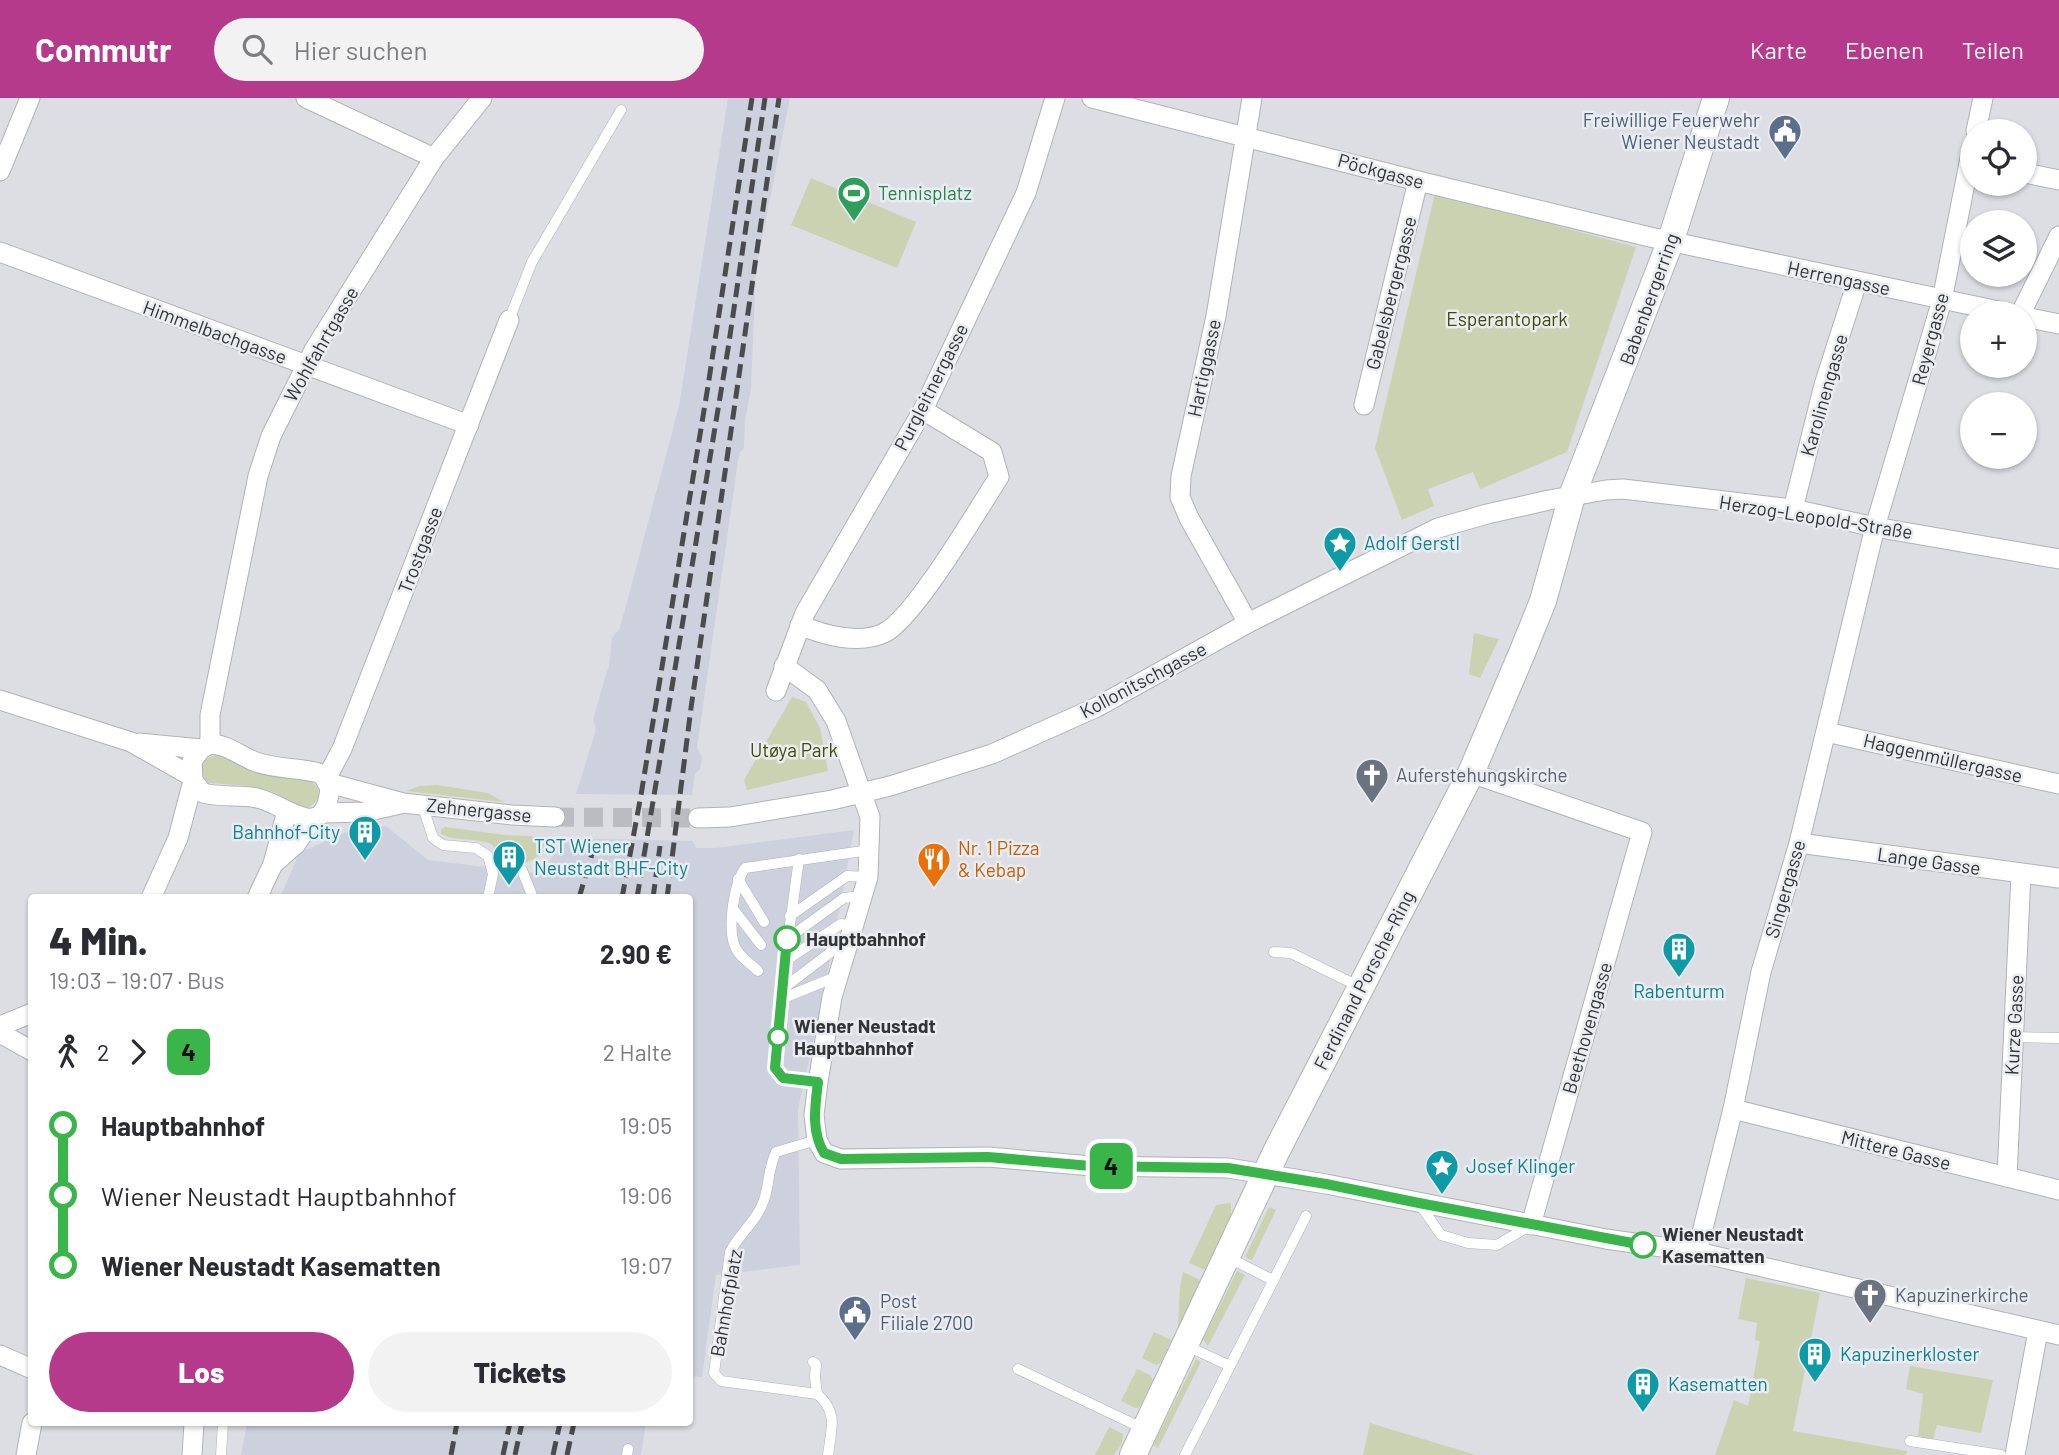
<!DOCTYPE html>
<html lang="de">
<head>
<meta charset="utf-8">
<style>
	:root { --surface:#fff; --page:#f2f2f3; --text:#2b2b33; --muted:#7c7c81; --accent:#b53a8c }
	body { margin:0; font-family:Barlow,sans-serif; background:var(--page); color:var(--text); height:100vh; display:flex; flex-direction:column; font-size:26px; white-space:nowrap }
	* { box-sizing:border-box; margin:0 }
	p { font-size:23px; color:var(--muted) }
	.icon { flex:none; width:38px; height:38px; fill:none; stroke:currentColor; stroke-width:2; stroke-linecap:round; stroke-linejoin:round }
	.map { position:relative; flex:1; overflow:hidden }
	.details { position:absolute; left:28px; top:796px; width:665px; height:532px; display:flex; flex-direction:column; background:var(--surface); border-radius:7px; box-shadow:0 2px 5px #0004 }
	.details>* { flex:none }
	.badge { padding:0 14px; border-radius:10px; font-size:24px; line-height:46px }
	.tools { position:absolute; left:1960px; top:21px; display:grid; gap:14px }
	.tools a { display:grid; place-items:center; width:77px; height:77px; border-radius:50%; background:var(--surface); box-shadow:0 2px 5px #0004; font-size:35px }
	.map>.badge { position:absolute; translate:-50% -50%; box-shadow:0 0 0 4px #fff }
	.legs { display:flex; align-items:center; gap:10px; height:77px; padding:0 21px; font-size:23px }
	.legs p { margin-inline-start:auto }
	.head { display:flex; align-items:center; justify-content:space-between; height:119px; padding:0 21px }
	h1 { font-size:38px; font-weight:800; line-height:52px }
	.button { display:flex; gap:14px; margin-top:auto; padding:14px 21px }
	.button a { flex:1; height:80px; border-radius:42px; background:var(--accent); color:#fff; font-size:28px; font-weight:800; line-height:80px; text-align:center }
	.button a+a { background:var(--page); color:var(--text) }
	ul { padding:0 21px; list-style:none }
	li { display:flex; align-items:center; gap:24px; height:70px; font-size:26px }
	li i { display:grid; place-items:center; width:10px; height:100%; margin:0 9px; background:currentColor }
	li i::after { content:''; width:18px; height:18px; margin:-9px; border:5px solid; border-radius:50%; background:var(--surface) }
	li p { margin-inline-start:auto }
	li:first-child i { background:linear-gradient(#0000 50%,currentColor 0) }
	li:last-child i { background:linear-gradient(currentColor 50%,#0000 0) }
	header { display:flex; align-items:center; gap:42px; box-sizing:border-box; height:98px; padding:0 35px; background:var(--accent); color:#fff }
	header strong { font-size:33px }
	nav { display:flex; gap:38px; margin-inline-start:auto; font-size:24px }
	.search { width:490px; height:63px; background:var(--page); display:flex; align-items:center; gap:18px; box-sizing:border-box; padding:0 24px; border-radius:38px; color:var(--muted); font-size:26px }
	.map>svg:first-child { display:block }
	.built { fill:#cdd1dd }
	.green { fill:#cad2b2 }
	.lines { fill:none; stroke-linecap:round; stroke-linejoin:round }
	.street-tunnel { stroke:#babcc1; stroke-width:19; stroke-dasharray:19 10; stroke-linecap:butt }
	.lane-casing { stroke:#b0b2b7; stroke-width:11 }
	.street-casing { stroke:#b0b2b7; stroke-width:21 }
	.secondary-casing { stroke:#b0b2b7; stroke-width:28 }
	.lane { stroke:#fff; stroke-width:10 }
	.street { stroke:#fff; stroke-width:19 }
	.secondary { stroke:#fff; stroke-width:26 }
	.rail { stroke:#4a4b4d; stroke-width:5; stroke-dasharray:14 7; stroke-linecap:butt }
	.line-1-casing { stroke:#fff; stroke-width:16 }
	.line-1 { stroke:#39b54a; stroke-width:10 }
	.stop-1-dot { fill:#fff; stroke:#39b54a; stroke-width:3.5 }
	.labels { text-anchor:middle; stroke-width:5; stroke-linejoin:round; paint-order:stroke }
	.service-label { font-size:19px; fill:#4e5e75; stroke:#e9ecf1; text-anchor:end }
	.street-label { font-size:19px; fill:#333436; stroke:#e9ecf1 }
	.leisure-label { font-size:19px; fill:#27864d; stroke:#e9ecf1; text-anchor:start }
	.park-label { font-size:19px; fill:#404b00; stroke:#e9ecf1 }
	.culture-label { font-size:19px; fill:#0d838f; stroke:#e9ecf1; text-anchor:start }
	.worship-label { font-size:19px; fill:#5b616d; stroke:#e9ecf1; text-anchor:start }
	.food-label { font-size:19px; fill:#c56008; stroke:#e9ecf1; text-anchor:start }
	.stop-label { font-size:19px; font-weight:bold; fill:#333436; stroke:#e9ecf1; text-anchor:start }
</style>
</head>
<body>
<header>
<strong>Commutr</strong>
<div class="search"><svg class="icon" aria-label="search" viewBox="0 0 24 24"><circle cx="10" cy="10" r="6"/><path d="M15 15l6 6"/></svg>Hier suchen</div>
<nav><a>Karte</a><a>Ebenen</a><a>Teilen</a></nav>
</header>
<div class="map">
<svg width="2059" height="1357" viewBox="0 0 2059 1357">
	<rect width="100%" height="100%" fill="#dcdee4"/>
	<!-- built -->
	<g class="built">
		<path d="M 728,0 L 790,0 L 756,171 L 751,290 L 745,323 L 744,350 L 739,356 L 697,650 L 702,660 L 700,671 L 695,676 L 692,696 L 696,697 L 576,696 L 596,632 L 593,621 L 609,567 L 612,540 L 620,530 L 679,308 Z"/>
		<path d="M 386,728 L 428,762 L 543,776 L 562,740 L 693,743 L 696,750 L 716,750 L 854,732 L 822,904 L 798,1011 L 800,1167 L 716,1177 L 702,1279 L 690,1278 L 690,800 L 280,800 L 299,755 L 351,732 Z"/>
		<path d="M 247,1325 L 646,1325 L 641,1357 L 241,1357 Z"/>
	</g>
	<!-- green -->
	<g class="green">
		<path d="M 811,80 L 916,124 L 897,170 L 791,127 Z"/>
		<path d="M 1435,95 L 1636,149 L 1567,354 L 1480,391 L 1473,374 L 1428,391 L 1434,408 L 1402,422 L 1375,350 Z"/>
		<path d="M 1474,535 L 1499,541 L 1480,580 L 1469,576 Z"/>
		<path d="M 792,599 L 806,604 L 820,630 L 828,673 L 747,692 L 744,682 Z"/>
		<path d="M 214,657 L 220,657 L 257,674 L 310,682 L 318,690 C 321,700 316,707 305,710 L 271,693 L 251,688 L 209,685 L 205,682 L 201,671 L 205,662 Z"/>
		<path d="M 437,687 L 488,695 L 504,704 L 406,693 L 419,688 Z"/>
		<path d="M 445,729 L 505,737 L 549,739 L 551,744 C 543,758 521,774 505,761 C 498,754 495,746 485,744 C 470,740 455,743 441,736 L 441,731 Z"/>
		<path d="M 1231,1105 L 1231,1119 L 1205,1172 L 1189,1165 L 1216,1107 Z"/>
		<path d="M 1269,1109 L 1276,1112 L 1252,1162 L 1245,1159 Z"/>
		<path d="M 1237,1173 L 1245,1177 L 1208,1248 L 1203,1241 Z"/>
		<path d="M 1183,1174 L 1200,1182 L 1181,1230 L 1178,1230 L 1180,1188 Z"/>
		<path d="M 1746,1180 L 1820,1195 L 1793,1333 L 1907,1353 L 1906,1357 L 1715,1357 L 1734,1302 L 1748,1308 L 1760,1243 L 1755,1242 L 1757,1225 L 1738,1221 Z"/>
		<path d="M 1154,1234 L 1171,1242 L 1161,1265 L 1156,1267 L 1142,1260 Z"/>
		<path d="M 1196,1261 L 1201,1264 L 1158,1350 L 1153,1347 Z"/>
		<path d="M 1910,1268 L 1993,1282 L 1981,1335 L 1937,1327 L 1933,1342 L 1918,1338 L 1923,1296 L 1906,1291 Z"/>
		<path d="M 1137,1271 L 1150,1277 L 1153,1282 L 1140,1309 L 1135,1310 L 1121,1303 Z"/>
		<path d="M 1370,1325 L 1476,1357 L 1363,1357 Z"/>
		<path d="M 1109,1329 L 1123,1336 L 1122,1345 L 1114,1357 L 1095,1357 Z"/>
	</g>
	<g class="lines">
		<!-- street-tunnel -->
		<path class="street-tunnel" d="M 555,719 L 698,720"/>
		<defs>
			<g id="lane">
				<path d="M 509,222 L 532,164 L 621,12"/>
				<path d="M 422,706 L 433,740 L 443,747 L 476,750 L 488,758 L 493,776 L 488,800"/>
				<path d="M 799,761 L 781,892 L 775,969 L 783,980 L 818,984"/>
				<path d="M 522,772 L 533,800"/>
				<path d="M 738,781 L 764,824"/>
				<path d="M 734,812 L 761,847"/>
				<path d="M 790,818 L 847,778 L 868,779"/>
				<path d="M 787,841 L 844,800 L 862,798"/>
				<path d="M 1274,854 L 1291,855 L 1360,889"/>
				<path d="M 785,863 L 841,826 L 854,828"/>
				<path d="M 758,873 C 752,867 743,861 738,854 C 725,836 734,786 745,770 L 870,752"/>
				<path d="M 781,892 L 835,851 L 846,853"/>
				<path d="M 781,901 L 838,878"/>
				<path d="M 2013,939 L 2059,940"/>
				<path d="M 817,1042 L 776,1054 C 767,1074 770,1084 764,1102 C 757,1123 740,1135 730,1154 L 714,1275 L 721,1283 L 817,1296 C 839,1314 831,1332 828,1357"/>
				<path d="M 1419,1105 L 1441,1137 L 1468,1145 L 1497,1147 L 1531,1127"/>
				<path d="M 1227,1159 L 1273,1182"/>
				<path d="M 1185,1247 L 1230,1268"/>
				<path d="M 813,1264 L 816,1266 L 815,1279 L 817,1296"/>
				<path d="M 1018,1271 L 1144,1331"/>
				<path d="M 1910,1343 L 2001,1357"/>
				<path d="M 221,1357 L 223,1325"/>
				<path d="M 627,1357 L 628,1351"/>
				<path d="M 1185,1357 L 1306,1118"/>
			</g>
			<g id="street">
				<path d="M 306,0 L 434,60"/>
				<path d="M 1092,0 L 1418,83 L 1650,139 L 2008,215"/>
				<path d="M 1976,33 L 1983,0"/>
				<path d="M 0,73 L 30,0"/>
				<path d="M 2025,75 L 2059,82"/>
				<path d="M 0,154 L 469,327"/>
				<path d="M 2021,215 L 2059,138"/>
				<path d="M 2025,219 L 2059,226"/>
				<path d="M 1364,307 L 1418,83"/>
				<path d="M 1793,411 L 1824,287 L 1857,184"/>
				<path d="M 1248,525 L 1189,420 L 1180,399 L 1181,378 L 1216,218 L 1252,0"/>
				<path d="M 800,527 C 823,537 859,547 884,535 C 914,521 978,411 999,379 L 992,354 L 923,312"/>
				<path d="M 784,568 L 817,592 L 836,623 L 870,719 L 868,779 L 832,899 L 818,984 L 814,1017 L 817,1042 L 824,1055 L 841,1061 L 988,1059 L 1092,1068 L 1228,1070 L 1326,1086 L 1606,1141 L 1697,1154 L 2059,1237"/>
				<path d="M 776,593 L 805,515 L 923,312 L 1026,95 L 1055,0"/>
				<path d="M 0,602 L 131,644 L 191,678"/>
				<path d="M 1826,634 L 2059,686"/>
				<path d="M 139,645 L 201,651"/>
				<path d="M 210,646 L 210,617 L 258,378 L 271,338 L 314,252 L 434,60 L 482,0"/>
				<path d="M 210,646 C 227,646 240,658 256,664 C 278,672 301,669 322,676 L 330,690 C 324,748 286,706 257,700 C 240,696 221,700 203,695 L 193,683 L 192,663 L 201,651 Z"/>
				<path d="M 1471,675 L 1642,734 L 1531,1127"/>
				<path d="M 326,681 L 342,651 L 509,222"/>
				<path d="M 329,685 L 403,705 L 512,717 L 555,719"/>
				<path d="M 322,715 L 365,714 L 400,706"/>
				<path d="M 698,720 L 730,719 L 832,702 L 890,688 L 992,656 L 1097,609 L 1248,525 L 1438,430 L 1487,416 L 1549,402 L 1606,392 L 1623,391 L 1793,411 L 1875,429 L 2059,461"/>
				<path d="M 1799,745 L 2059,780"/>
				<path d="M 273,766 L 296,746 L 313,720"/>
				<path d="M 151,800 L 178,740 L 193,683"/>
				<path d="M 257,800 L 273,766 L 287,713"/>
				<path d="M 0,928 L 32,915"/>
				<path d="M 0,935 L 32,953"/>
				<path d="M 1733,1011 L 2059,1092"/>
				<path d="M 2007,1079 L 2021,776"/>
				<path d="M 1697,1154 L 1733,1011 L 1761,874 L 1799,745 L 1875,429 L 1942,202 L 1972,50"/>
				<path d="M 0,1257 L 32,1271"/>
				<path d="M 26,1357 L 32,1325"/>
				<path d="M 192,1357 L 194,1325"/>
				<path d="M 2015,1357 L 2038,1233"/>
			</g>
			<path id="secondary" d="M 1133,1357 L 1276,1054 L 1471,675 L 1522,555 L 1543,503 L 1572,398 L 1671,142 L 1716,0"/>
		</defs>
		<!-- lane casing -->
		<use href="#lane" class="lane-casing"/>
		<!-- street casing -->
		<use href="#street" class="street-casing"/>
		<!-- secondary casing -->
		<use href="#secondary" class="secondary-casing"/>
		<!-- lane -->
		<use href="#lane" class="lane"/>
		<!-- street -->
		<use href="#street" class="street"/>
		<!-- secondary -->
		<use href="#secondary" class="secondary"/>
		<!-- rail -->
		<g class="rail">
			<path d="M 579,800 L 594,749"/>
			<path d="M 622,800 L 641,697 L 708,288 L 752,0"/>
			<path d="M 637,800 L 728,251 L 765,0"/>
			<path d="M 653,800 L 660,748"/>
			<path d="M 667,800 L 691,610 L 779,0"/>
			<path d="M 451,1357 L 457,1325"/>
			<path d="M 503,1357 L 510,1325"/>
			<path d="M 515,1357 L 522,1325"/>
			<path d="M 553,1357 L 560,1325"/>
			<path d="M 567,1357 L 574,1325"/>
		</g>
	</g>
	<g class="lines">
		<defs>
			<path id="line-1" d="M 787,841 L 775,970 L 783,980 L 818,984 C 815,1009 811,1033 824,1055 L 841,1061 L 988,1059 L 1091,1068 L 1228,1070 L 1326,1086 L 1419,1105 L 1643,1147"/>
		</defs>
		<!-- line-1 casing -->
		<use href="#line-1" class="line-1-casing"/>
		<!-- line-1 -->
		<use href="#line-1" class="line-1"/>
	</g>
	<!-- icons -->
	<defs>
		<symbol id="civic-pin" viewBox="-11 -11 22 30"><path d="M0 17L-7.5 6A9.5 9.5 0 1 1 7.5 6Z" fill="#5c6f8a" stroke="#e9ecf1"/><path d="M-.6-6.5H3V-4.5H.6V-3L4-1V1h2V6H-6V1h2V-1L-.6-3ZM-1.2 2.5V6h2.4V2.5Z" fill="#fff"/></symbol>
		<symbol id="stadium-pin" viewBox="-11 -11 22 30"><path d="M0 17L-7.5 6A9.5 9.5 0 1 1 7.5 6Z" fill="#2e9e5b" stroke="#e9ecf1"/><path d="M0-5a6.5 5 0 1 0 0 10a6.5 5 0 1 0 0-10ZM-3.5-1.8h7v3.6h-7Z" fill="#fff"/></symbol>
		<symbol id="sight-pin" viewBox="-11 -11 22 30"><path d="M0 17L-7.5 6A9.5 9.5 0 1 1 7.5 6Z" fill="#0f9aa8" stroke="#e9ecf1"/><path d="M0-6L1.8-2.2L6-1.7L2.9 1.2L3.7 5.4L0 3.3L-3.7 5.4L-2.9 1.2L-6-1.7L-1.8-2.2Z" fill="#fff"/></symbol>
		<symbol id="church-pin" viewBox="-11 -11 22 30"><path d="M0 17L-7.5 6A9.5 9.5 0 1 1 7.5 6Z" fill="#6b7280" stroke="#e9ecf1"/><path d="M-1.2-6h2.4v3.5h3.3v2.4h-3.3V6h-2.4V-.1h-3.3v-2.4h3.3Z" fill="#fff"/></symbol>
		<symbol id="building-pin" viewBox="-11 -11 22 30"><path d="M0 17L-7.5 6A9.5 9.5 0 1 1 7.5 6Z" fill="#0f9aa8" stroke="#e9ecf1"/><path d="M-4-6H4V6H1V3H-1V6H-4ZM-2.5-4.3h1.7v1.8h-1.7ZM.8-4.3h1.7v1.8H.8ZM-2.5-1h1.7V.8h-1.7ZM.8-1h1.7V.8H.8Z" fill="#fff"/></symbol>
		<symbol id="restaurant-pin" viewBox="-11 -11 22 30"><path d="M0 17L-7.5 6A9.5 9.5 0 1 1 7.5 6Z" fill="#e8710a" stroke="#e9ecf1"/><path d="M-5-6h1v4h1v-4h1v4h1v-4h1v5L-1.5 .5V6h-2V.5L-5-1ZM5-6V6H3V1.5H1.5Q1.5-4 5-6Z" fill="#fff"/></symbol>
	</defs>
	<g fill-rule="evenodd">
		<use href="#civic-pin" x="1766" y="14" width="38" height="52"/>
		<use href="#stadium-pin" x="835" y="76" width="38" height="52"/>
		<use href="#sight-pin" x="1321" y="426" width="38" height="52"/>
		<use href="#church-pin" x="1353" y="658" width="38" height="52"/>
		<use href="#building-pin" x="346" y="715" width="38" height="52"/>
		<use href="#building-pin" x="490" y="740" width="38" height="52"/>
		<use href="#restaurant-pin" x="915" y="742" width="38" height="52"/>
		<use href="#building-pin" x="1660" y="832" width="38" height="52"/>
		<use href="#sight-pin" x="1423" y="1049" width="38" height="52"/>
		<use href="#church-pin" x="1851" y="1178" width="38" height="52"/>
		<use href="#civic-pin" x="836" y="1195" width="38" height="52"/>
		<use href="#building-pin" x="1796" y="1237" width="38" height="52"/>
		<use href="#building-pin" x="1624" y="1267" width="38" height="52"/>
	</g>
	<!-- markers -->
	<g class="stop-1-dot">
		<circle cx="787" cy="841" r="12"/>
		<circle cx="778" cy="939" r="9"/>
		<circle cx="1643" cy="1147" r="12"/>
	</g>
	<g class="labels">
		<!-- service labels -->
		<g class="service-label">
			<text x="1760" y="29">Freiwillige Feuerwehr<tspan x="1760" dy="22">Wiener Neustadt</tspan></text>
			<text x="880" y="1210" text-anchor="start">Post<tspan x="880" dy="22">Filiale 2700</tspan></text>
		</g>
		<!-- street labels -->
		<g class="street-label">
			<text transform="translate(1381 73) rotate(15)" y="7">Pöckgasse</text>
			<text transform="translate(1839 180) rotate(12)" y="7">Herrengasse</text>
			<text transform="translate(1391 195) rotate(-76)" y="7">Gabelsbergergasse</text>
			<text transform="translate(1649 201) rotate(-70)" y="7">Babenbergerring</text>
			<text transform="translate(215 234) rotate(20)" y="7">Himmelbachgasse</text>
			<text transform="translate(1930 241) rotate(-75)" y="7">Reyergasse</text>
			<text transform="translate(321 246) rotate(-60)" y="7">Wohlfahrtgasse</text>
			<text transform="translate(1204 270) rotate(-78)" y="7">Hartiggasse</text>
			<text transform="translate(931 289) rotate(-63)" y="7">Purgleitnergasse</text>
			<text transform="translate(1824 297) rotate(-74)" y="7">Karolinengasse</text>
			<text transform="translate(1816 419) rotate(9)" y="7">Herzog-Leopold-Straße</text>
			<text transform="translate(420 452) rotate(-69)" y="7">Trostgasse</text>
			<text transform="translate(1143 582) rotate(-28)" y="7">Kollonitschgasse</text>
			<text transform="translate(1943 660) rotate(13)" y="7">Haggenmüllergasse</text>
			<text transform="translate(479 712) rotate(6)" y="7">Zehnergasse</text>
			<text transform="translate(1929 763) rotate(8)" y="7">Lange Gasse</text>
			<text transform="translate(1785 791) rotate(-74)" y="7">Singergasse</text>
			<text transform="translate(1364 882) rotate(-63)" y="7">Ferdinand Porsche-Ring</text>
			<text transform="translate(2014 927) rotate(-87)" y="7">Kurze Gasse</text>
			<text transform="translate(1587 930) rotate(-74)" y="7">Beethovengasse</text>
			<text transform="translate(1896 1052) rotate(14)" y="7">Mittere Gasse</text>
			<text transform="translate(726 1205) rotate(-80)" y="7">Bahnhofplatz</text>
		</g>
		<!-- leisure labels -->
		<g class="leisure-label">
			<text x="878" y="102">Tennisplatz</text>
		</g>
		<!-- park labels -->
		<g class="park-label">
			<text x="1507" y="228">Esperantopark</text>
			<text x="794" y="659">Utøya Park</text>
		</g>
		<!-- culture labels -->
		<g class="culture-label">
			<text x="1364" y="452">Adolf Gerstl</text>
			<text x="340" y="741" text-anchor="end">Bahnhof-City</text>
			<text x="534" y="755">TST Wiener<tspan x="534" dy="22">Neustadt BHF-City</tspan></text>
			<text x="1679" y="900" text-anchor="middle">Rabenturm</text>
			<text x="1466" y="1075">Josef Klinger</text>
			<text x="1840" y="1263">Kapuzinerkloster</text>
			<text x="1668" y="1293">Kasematten</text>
		</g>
		<!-- worship labels -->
		<g class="worship-label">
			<text x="1396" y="684">Auferstehungskirche</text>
			<text x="1895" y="1204">Kapuzinerkirche</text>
		</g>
		<!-- food labels -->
		<g class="food-label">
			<text x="958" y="757">Nr. 1 Pizza<tspan x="958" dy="22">&amp; Kebap</tspan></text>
		</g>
		<!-- stop labels -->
		<g class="stop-label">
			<text x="806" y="848">Hauptbahnhof</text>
			<text x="794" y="935">Wiener Neustadt<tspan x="794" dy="22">Hauptbahnhof</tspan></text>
			<text x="1662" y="1143">Wiener Neustadt<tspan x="1662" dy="22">Kasematten</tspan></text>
		</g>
	</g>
</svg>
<div class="tools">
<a><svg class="icon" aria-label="locate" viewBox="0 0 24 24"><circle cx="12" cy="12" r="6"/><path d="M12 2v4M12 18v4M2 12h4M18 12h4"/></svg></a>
<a><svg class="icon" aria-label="layers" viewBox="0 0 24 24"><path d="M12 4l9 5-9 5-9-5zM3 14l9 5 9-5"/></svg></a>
<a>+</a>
<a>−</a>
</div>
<b class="badge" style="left:1111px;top:1068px;background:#39b54a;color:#111">4</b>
<section class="details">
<div class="head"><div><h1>4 Min.</h1><p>19:03 – 19:07 · Bus</p></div><b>2.90 €</b></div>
<div class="legs"><svg class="icon" aria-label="walk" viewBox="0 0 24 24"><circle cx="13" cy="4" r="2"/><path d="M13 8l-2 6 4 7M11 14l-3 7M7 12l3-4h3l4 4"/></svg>2<svg class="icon" aria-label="forward" viewBox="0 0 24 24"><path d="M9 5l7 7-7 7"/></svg><b class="badge" style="background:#39b54a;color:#111">4</b><p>2 Halte</p></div>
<ul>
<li><i style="color:#39b54a"></i><b>Hauptbahnhof</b><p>19:05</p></li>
<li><i style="color:#39b54a"></i><span>Wiener Neustadt Hauptbahnhof</span><p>19:06</p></li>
<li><i style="color:#39b54a"></i><b>Wiener Neustadt Kasematten</b><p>19:07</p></li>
</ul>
<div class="button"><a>Los</a><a>Tickets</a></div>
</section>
</div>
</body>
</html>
